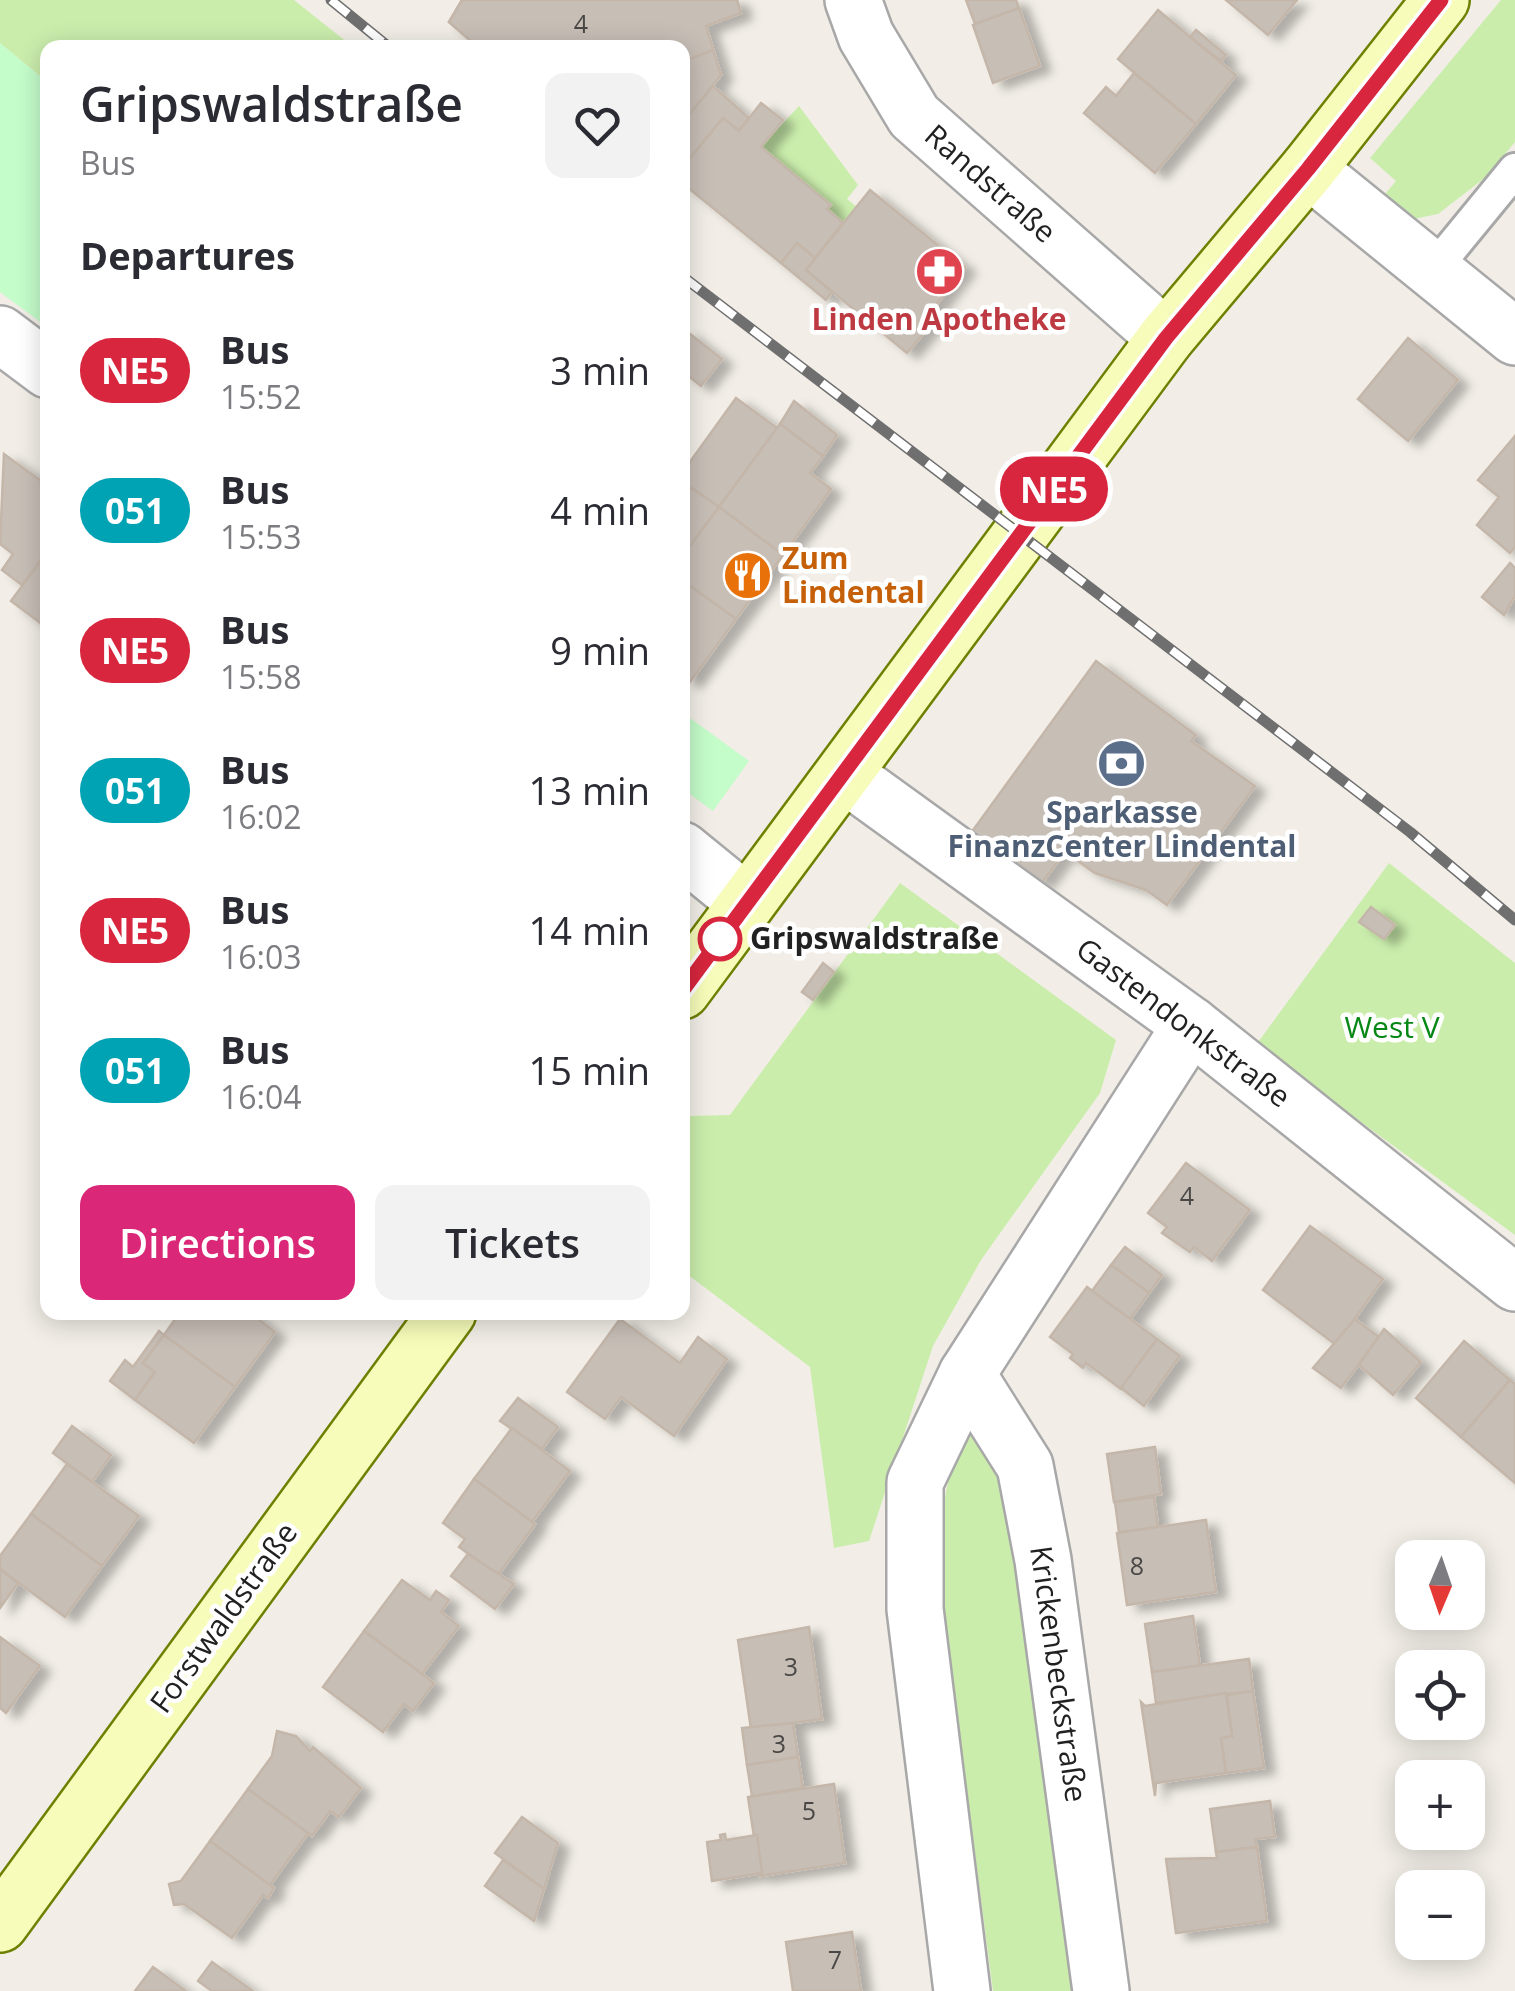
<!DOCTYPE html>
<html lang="en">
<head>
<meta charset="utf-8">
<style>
	:root { --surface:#fff; --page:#f2f2f3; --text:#2b2b33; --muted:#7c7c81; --accent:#db2777 }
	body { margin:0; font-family:"Open Sans",sans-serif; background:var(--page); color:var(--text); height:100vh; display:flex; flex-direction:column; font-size:38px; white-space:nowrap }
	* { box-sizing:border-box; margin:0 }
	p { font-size:32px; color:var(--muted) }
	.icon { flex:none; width:55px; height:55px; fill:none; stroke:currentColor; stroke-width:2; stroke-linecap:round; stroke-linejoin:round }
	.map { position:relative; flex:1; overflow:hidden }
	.side { position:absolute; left:40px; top:40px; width:650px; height:1280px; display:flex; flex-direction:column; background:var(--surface); border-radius:20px; box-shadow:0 5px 25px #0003 }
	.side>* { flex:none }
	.badge { padding:0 20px; border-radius:32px; font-size:35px; line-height:65px }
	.needle { width:65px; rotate:182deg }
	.fabs { position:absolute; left:1395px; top:1540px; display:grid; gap:20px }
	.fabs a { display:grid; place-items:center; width:90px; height:90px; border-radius:20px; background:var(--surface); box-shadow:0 5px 25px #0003; font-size:50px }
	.map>.badge { position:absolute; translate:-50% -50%; box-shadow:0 0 0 5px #fff }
	h2 { padding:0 40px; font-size:38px; line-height:90px }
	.round { display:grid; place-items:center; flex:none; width:105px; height:105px; border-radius:20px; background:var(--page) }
	.headline { display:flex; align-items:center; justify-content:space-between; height:170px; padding:0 40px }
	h1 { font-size:48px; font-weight:600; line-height:75px }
	.cta { display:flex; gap:20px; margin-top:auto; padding:20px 40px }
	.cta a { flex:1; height:115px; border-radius:20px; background:var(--accent); color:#fff; font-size:40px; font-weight:600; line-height:115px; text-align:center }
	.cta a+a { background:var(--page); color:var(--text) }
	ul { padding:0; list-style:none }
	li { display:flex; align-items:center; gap:30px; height:140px; padding:0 40px }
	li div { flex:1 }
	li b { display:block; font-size:38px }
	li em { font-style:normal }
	li .badge { min-width:110px; font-weight:700; text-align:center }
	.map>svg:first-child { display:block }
	.grass { fill:#caedac }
	.park { fill:#c4fcca }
	.building { fill:#c7beb6; stroke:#c4b6a9; stroke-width:2.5; filter:url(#shadow) }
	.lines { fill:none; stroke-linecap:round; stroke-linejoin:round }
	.lane-casing { stroke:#a8a8a8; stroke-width:38 }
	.street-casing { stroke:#a8a8a8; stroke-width:60 }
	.secondary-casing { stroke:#6d8000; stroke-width:60 }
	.lane { stroke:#fff; stroke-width:32 }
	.street { stroke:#fff; stroke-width:55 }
	.secondary { stroke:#f7fcba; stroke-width:55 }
	.rail-casing { stroke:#6f6f6f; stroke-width:11 }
	.rail { stroke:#fff; stroke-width:8; stroke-dasharray:22; stroke-linecap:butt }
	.line-casing { stroke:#fff; stroke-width:22 }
	.line { stroke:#d7263d; stroke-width:15 }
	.stop-dot { fill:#fff; stroke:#d7263d; stroke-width:5 }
	.labels { text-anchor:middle; stroke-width:9; stroke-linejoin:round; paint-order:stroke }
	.number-label { font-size:25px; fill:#4a4846 }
	.street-label { font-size:30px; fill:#212121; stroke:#fff }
	.health-label { font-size:30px; font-weight:bold; fill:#be3a42; stroke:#fff }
	.food-label { font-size:30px; font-weight:bold; fill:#c56008; stroke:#fff; text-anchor:start }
	.service-label { font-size:30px; font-weight:bold; fill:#4e5e75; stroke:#fff }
	.stop-label { font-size:30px; font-weight:bold; fill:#212121; stroke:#fff; text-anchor:start }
	.park-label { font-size:30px; fill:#078716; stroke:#fff }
</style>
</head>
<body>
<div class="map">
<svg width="1515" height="1991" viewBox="0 0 1515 1991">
	<defs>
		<filter id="shadow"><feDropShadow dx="11" dy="6" stdDeviation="5" flood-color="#0004"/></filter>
	</defs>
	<rect width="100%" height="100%" fill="#f2eee7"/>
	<!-- grass -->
	<g class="grass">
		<path d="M 0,0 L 294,0 L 353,47 L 48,48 L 47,82 L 0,43 Z"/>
		<path d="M 1501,0 L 1515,0 L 1515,142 L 1486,177 L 1438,214 L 1409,220 L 1380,200 L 1396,181 L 1370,158 Z"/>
		<path d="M 799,106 L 858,185 L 847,199 L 857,207 L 843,223 L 827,209 L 830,205 L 761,147 Z"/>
		<path d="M 1389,863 L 1515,963 L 1515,1235 L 1256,1045 Z"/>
		<path d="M 900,883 L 1116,1040 L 1100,1093 L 981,1260 L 933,1346 L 869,1541 L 834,1548 L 810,1367 L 683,1271 L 682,1126 L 689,1116 L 730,1115 Z"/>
		<path d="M 973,1431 L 1000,1455 L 1076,1991 L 993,1991 L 941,1593 C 942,1542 937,1469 973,1431 Z"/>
	</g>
	<!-- park -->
	<g class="park">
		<path d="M 0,43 L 47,82 L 47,327 L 0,292 Z"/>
		<path d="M 683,713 L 749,761 L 713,811 L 683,789 Z"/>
	</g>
	<!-- building -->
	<g class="building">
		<path d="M 462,0 L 737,0 L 741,13 L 647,48 L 479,48 L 449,22 Z"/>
		<path d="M 462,0 L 737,0 L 741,13 L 706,26 L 721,75 L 682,123 L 682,48 L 479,48 L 449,22 Z"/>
		<path d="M 966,0 L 1016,0 L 1019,8 L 975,24 Z"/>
		<path d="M 1226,0 L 1297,0 L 1268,35 Z"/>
		<path d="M 1019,8 L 1040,66 L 993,83 L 973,25 Z"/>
		<path d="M 1158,10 L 1236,75 L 1196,124 L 1118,59 Z"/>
		<path d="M 1196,30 L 1226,55 L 1221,61 L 1190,37 Z"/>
		<path d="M 713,50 L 721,75 L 690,114 L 682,94 L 682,62 Z"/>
		<path d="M 1134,73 L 1196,124 L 1155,173 L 1084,113 L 1106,87 L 1116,96 Z"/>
		<path d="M 713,86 L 749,118 L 739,131 L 723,118 L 682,168 L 682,123 Z"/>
		<path d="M 761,103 L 783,120 L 761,147 L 831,205 L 827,209 L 843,223 L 815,258 L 797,243 L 781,263 L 682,183 L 682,168 L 723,118 L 739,131 Z"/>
		<path d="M 870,190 L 965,267 L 927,317 L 933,322 L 907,353 L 806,270 Z"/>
		<path d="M 797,243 L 815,258 L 806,270 L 832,292 L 826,300 L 781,263 Z"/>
		<path d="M 685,330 L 722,359 L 701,386 L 682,371 Z"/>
		<path d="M 1408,338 L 1458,380 L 1408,441 L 1358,399 Z"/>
		<path d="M 736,398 L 777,428 L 719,507 L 682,481 L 682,473 Z"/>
		<path d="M 794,401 L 837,435 L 823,456 L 780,424 Z"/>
		<path d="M 780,424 L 823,456 L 810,473 L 831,489 L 783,555 L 719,507 Z"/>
		<path d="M 1515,436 L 1515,547 L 1510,553 L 1477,525 L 1499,497 L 1478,480 Z"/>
		<path d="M 4,454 L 48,486 L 48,551 L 22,585 L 2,570 L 13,554 L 0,544 Z"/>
		<path d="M 691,488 L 719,507 L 682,557 L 682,499 Z"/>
		<path d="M 719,507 L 783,555 L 736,619 L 682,580 L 682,557 Z"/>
		<path d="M 48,551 L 48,625 L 46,627 L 11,601 Z"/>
		<path d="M 1510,563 L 1515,568 L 1515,596 L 1504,615 L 1482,597 Z"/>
		<path d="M 682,580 L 736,619 L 690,682 L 682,676 Z"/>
		<path d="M 1096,661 L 1196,735 L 1191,741 L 1255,786 L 1167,905 L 1146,890 L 1095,873 L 1065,852 L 1041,884 L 971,833 Z"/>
		<path d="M 1371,907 L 1395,925 L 1384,939 L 1359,922 Z"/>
		<path d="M 823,963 L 834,972 L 813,1000 L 802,992 Z"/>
		<path d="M 1186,1163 L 1250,1210 L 1212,1261 L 1194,1247 L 1190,1252 L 1162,1233 L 1167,1227 L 1148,1213 Z"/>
		<path d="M 1310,1226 L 1383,1279 L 1336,1345 L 1263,1290 Z"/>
		<path d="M 1125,1247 L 1162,1275 L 1149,1293 L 1111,1265 Z"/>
		<path d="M 1111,1265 L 1149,1293 L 1130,1319 L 1092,1291 Z"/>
		<path d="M 1087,1287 L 1157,1339 L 1121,1389 L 1086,1363 L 1083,1368 L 1070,1358 L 1073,1354 L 1050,1337 Z"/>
		<path d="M 180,1312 L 197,1316 L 199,1312 L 249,1312 L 275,1332 L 235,1387 L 164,1335 Z"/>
		<path d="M 620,1319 L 680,1363 L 698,1337 L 727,1359 L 674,1436 L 621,1397 L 605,1419 L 567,1392 Z"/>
		<path d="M 1355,1319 L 1379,1337 L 1341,1388 L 1313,1368 Z"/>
		<path d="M 1384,1329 L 1421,1362 L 1393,1395 L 1359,1365 Z"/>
		<path d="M 159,1331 L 164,1335 L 143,1363 L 155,1372 L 135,1400 L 110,1381 L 125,1360 L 133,1367 Z"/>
		<path d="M 164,1335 L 235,1387 L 194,1443 L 135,1400 L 155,1372 L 143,1363 Z"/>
		<path d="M 1157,1339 L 1180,1356 L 1144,1406 L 1121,1388 Z"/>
		<path d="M 1464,1341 L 1510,1380 L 1461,1437 L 1416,1398 Z"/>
		<path d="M 1510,1380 L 1515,1384 L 1515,1483 L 1461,1437 Z"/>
		<path d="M 518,1398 L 558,1427 L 542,1449 L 500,1421 Z"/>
		<path d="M 72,1426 L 111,1455 L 92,1482 L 53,1453 Z"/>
		<path d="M 512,1428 L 570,1471 L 532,1522 L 474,1479 Z"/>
		<path d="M 1155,1447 L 1161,1494 L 1114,1502 L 1107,1454 Z"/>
		<path d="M 67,1464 L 139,1516 L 102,1566 L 31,1514 Z"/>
		<path d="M 474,1479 L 535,1524 L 498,1575 L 459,1547 L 465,1539 L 443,1523 Z"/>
		<path d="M 1154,1497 L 1158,1527 L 1119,1532 L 1115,1502 Z"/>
		<path d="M 31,1514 L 102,1566 L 65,1617 L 0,1569 L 0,1556 Z"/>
		<path d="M 1206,1520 L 1216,1592 L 1127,1605 L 1117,1533 Z"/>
		<path d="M 468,1554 L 514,1584 L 495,1609 L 451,1576 Z"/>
		<path d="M 0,1569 L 18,1583 L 0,1608 Z"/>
		<path d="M 402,1580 L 430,1600 L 436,1591 L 449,1600 L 441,1612 L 459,1626 L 422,1674 L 364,1631 Z"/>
		<path d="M 1193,1616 L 1200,1666 L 1152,1672 L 1145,1624 Z"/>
		<path d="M 809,1627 L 822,1719 L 751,1729 L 738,1640 Z"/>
		<path d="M 364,1631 L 434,1683 L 413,1711 L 404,1704 L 383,1732 L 323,1687 Z"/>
		<path d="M 0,1637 L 40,1666 L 6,1713 L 0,1708 Z"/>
		<path d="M 1249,1659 L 1253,1691 L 1156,1703 L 1152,1672 Z"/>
		<path d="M 1253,1691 L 1264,1768 L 1226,1773 L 1221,1738 L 1232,1736 L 1227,1695 Z"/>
		<path d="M 1226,1693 L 1232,1736 L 1221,1738 L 1226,1773 L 1156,1783 L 1155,1796 L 1141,1702 L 1145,1706 Z"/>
		<path d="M 793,1723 L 798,1757 L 747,1765 L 742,1728 Z"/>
		<path d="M 277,1731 L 296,1736 L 310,1751 L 313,1747 L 361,1788 L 339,1817 L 330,1811 L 312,1836 L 248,1789 L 272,1756 Z"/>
		<path d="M 798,1757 L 803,1788 L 752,1796 L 747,1765 Z"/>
		<path d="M 834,1784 L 845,1863 L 760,1876 L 748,1797 Z"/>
		<path d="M 248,1789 L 308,1833 L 270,1885 L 210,1841 Z"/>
		<path d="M 1270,1801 L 1275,1837 L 1255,1839 L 1257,1847 L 1216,1852 L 1210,1809 Z"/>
		<path d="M 522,1817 L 558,1843 L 544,1889 L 495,1853 Z"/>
		<path d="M 725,1834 L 726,1840 L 757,1835 L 762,1873 L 712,1881 L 707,1842 L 721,1840 L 720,1835 Z"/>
		<path d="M 210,1841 L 274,1888 L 268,1898 L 263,1895 L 232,1938 L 184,1904 L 174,1905 L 169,1884 L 181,1881 Z"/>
		<path d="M 1257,1847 L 1267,1921 L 1176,1933 L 1166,1859 L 1217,1858 L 1216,1852 Z"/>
		<path d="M 503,1860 L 544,1889 L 534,1921 L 485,1886 Z"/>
		<path d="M 852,1932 L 861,1991 L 793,1991 L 786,1942 Z"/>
		<path d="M 212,1962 L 253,1991 L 212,1991 L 198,1981 Z"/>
		<path d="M 153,1967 L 186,1991 L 135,1991 Z"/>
	</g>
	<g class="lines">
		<defs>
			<path id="lane" d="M 1433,270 L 1515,170"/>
			<g id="street">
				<path d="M 853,0 L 866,36 L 914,116 L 1166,338"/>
				<path d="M 1308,169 L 1515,337"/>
				<path d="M 0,334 L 48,370"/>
				<path d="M 844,774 L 1191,1025 L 1515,1283"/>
				<path d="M 682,850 L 747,903"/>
				<path d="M 967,1374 L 1025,1466 L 1043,1560 L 1101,1991"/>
				<path d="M 962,1991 L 915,1609 L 915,1482 L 967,1374 L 1191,1025"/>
			</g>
			<g id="secondary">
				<path d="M 682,991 L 1166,338 L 1308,169 L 1441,0"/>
				<path d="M 0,1924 L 448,1312"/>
			</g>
		</defs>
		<!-- lane casing -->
		<use href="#lane" class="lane-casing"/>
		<!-- street casing -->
		<use href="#street" class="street-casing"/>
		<!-- secondary casing -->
		<use href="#secondary" class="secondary-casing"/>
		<!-- lane -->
		<use href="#lane" class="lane"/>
		<!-- street -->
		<use href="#street" class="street"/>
		<!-- secondary -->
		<use href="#secondary" class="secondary"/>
		<defs>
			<g id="rail">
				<path d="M 331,0 L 390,48"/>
				<path d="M 682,276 L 1410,832 L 1515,920"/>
			</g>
		</defs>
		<!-- rail casing -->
		<use href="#rail" class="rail-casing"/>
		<!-- rail -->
		<use href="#rail" class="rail"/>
	</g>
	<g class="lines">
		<defs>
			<path id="line" d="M 682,991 L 1166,338 L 1308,169 L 1441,0"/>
		</defs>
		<!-- line casing -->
		<use href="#line" class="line-casing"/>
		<!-- line -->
		<use href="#line" class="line"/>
	</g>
	<!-- icons -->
	<defs>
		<symbol id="pharmacy-disc" viewBox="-11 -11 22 22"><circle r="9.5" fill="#e0444e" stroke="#fff"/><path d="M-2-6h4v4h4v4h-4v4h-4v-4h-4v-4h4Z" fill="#fff"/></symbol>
		<symbol id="restaurant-disc" viewBox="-11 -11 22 22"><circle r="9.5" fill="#e8710a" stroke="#fff"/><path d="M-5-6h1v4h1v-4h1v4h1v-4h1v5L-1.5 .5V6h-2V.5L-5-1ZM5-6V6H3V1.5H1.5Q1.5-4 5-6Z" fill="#fff"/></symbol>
		<symbol id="bank-disc" viewBox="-11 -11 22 22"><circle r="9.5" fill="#5c6f8a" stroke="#fff"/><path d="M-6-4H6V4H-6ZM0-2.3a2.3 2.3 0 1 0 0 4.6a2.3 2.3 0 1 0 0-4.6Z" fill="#fff"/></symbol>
	</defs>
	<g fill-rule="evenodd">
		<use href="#pharmacy-disc" x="912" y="244" width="55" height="55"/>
		<use href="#restaurant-disc" x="720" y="548" width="55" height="55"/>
		<use href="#bank-disc" x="1094" y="736" width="55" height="55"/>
	</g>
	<!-- markers -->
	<circle class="stop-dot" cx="720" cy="939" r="20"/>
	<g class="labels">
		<!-- number labels -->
		<g class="number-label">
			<text x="581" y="33">4</text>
			<text x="1187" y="1205">4</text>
			<text x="1137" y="1575">8</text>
			<text x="791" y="1676">3</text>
			<text x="779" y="1753">3</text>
			<text x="809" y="1820">5</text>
			<text x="835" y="1969">7</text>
		</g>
		<!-- street labels -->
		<g class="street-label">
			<text transform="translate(990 184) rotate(41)" y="10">Randstraße</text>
			<text transform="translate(1183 1023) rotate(37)" y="10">Gastendonkstraße</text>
			<text transform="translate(224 1618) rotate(-54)" y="10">Forstwaldstraße</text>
			<text transform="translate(1058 1674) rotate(82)" y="10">Krickenbeckstraße</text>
		</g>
		<!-- health labels -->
		<g class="health-label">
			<text x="939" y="330">Linden Apotheke</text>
		</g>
		<!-- food labels -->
		<g class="food-label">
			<text x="782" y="569">Zum<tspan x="782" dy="34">Lindental</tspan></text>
		</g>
		<!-- service labels -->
		<g class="service-label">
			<text x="1122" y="823">Sparkasse<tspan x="1122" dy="34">FinanzCenter Lindental</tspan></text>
		</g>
		<!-- stop labels -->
		<g class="stop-label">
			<text x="750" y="949">Gripswaldstraße</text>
		</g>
		<!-- park labels -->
		<g class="park-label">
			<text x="1392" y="1038">West V</text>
		</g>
	</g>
</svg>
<div class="fabs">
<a><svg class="needle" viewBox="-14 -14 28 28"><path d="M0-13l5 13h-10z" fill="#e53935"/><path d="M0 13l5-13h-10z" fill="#7c7c81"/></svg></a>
<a><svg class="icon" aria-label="locate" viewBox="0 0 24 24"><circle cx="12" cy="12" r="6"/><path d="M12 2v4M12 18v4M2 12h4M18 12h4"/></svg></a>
<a>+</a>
<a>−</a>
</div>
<b class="badge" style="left:1054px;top:489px;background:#d7263d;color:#fff">NE5</b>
<section class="side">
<div class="headline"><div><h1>Gripswaldstraße</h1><p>Bus</p></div><a class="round"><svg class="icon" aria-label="heart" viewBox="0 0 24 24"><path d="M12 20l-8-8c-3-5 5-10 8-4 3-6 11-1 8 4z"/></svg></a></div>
<h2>Departures</h2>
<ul>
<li><span class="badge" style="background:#d7263d;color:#fff">NE5</span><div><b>Bus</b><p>15:52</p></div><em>3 min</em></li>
<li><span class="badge" style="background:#00a3b4;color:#fff">051</span><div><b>Bus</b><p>15:53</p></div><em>4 min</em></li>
<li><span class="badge" style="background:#d7263d;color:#fff">NE5</span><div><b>Bus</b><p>15:58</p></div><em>9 min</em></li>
<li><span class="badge" style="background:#00a3b4;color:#fff">051</span><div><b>Bus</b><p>16:02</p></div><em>13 min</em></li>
<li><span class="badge" style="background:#d7263d;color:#fff">NE5</span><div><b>Bus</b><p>16:03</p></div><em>14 min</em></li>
<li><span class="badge" style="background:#00a3b4;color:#fff">051</span><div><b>Bus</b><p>16:04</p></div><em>15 min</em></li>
</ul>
<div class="cta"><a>Directions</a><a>Tickets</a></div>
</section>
</div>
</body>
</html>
